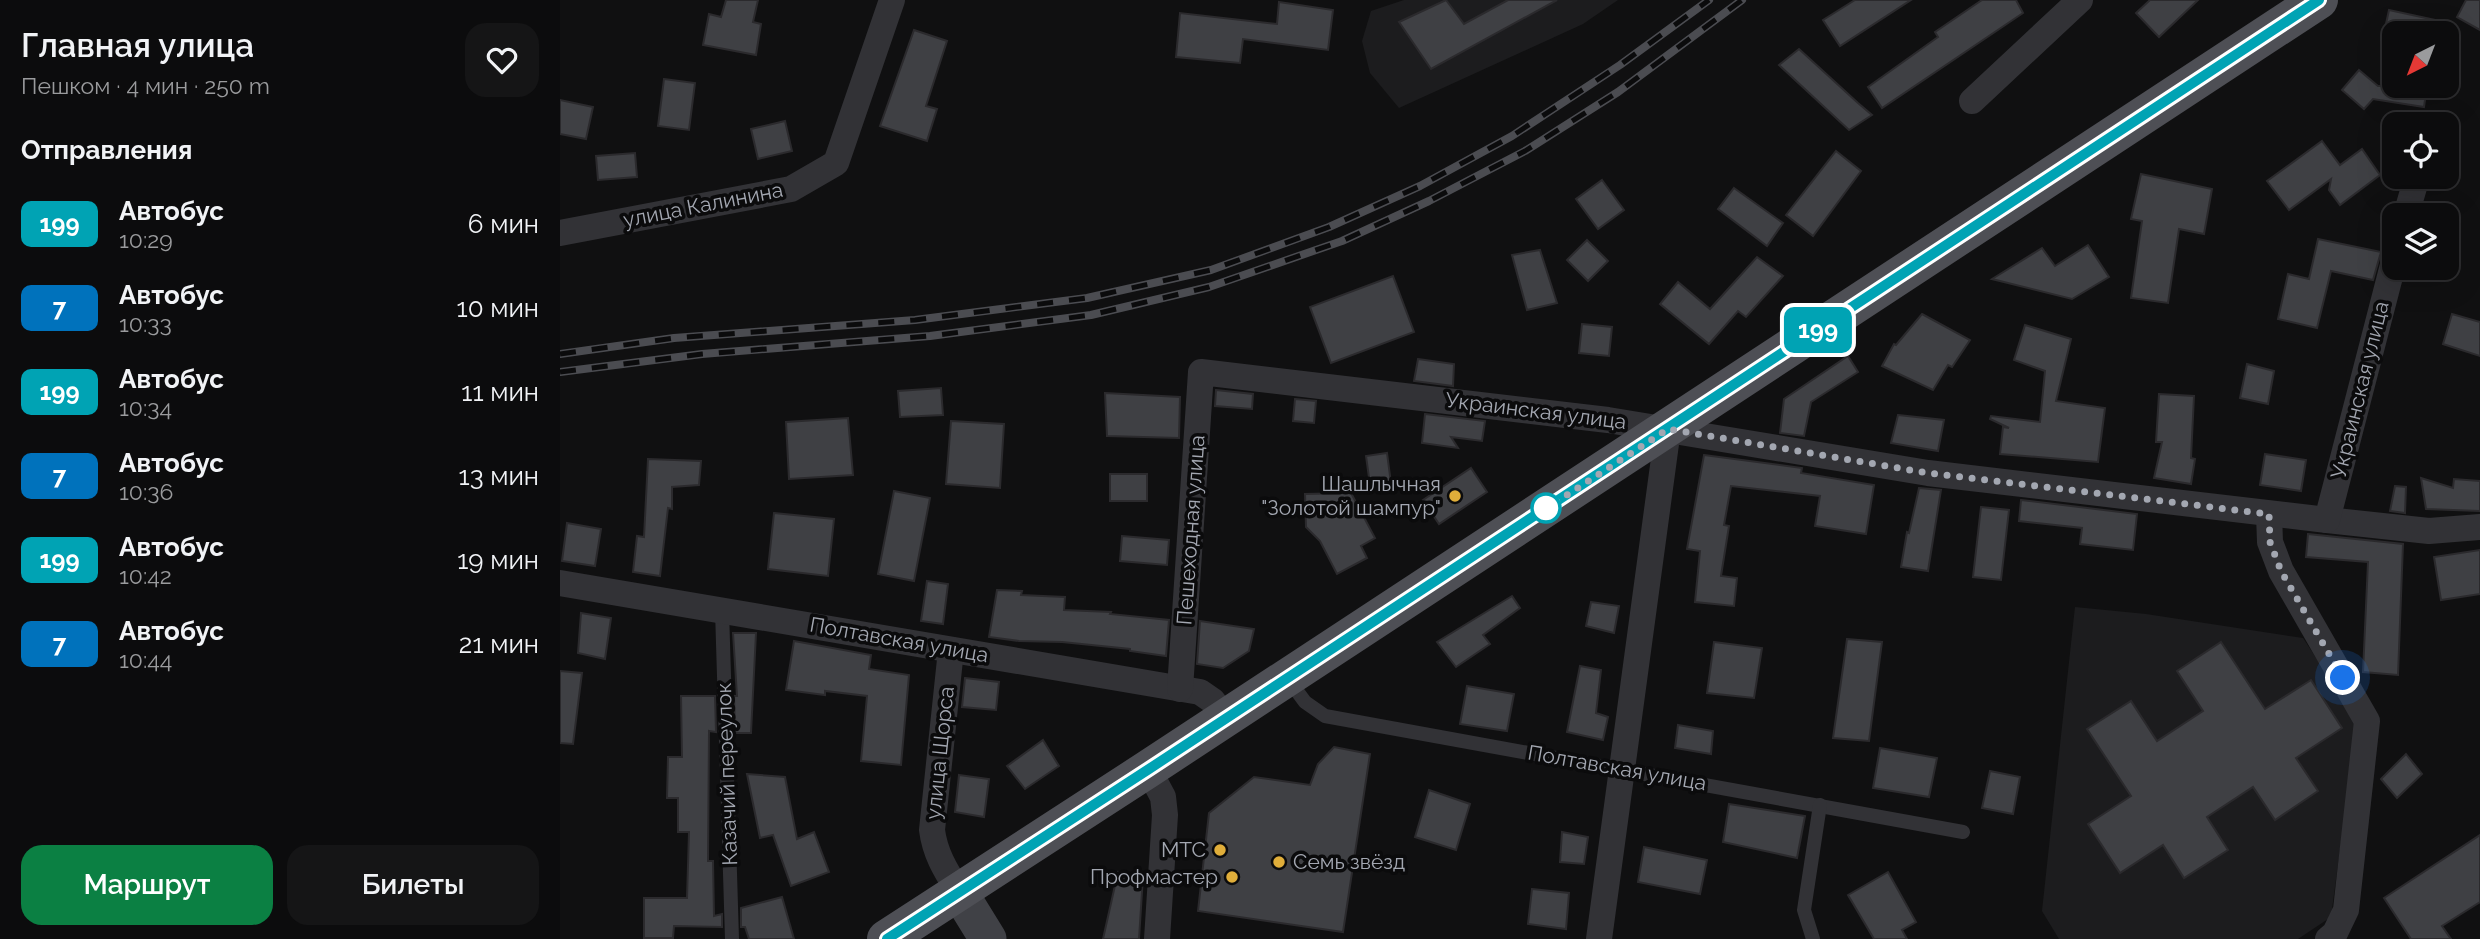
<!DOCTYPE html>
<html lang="ru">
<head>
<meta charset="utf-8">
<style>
	:root { --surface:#0c0c0d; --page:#151516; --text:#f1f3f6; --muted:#9a9b9d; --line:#2c2c2e; --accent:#0b8043 }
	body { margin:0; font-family:Raleway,sans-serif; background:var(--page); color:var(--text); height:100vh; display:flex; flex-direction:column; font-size:26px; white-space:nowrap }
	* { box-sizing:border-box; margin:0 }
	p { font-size:23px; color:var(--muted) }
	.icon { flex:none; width:38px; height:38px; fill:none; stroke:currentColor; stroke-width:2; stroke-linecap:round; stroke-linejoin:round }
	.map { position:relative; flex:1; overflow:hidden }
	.side { display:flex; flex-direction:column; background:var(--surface); width:560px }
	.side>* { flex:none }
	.badge { padding:0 14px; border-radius:10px; font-size:24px; line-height:46px }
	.needle { width:46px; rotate:222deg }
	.buttons { position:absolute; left:1822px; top:21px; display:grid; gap:14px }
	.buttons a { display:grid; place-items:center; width:77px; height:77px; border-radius:14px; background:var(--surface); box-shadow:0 7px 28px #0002,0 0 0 2px var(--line); font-size:35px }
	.you { position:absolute; width:35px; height:35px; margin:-18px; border:5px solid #fff; border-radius:50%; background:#1a73e8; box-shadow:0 0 0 10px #1a73e833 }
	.map>.badge { position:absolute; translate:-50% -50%; box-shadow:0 0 0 4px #fff }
	h2 { padding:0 21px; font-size:26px; line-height:63px }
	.round { display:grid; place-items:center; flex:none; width:74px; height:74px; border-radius:21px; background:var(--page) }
	.headline { display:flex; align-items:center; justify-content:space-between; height:119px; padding:0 21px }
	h1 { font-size:33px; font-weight:600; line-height:52px }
	.cta { display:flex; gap:14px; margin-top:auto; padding:14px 21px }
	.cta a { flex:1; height:80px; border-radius:21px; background:var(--accent); color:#fff; font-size:28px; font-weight:600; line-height:80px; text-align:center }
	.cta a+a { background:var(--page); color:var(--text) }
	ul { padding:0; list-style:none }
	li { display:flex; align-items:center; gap:21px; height:84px; padding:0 21px }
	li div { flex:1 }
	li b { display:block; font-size:26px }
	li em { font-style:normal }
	li .badge { min-width:77px; font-weight:700; text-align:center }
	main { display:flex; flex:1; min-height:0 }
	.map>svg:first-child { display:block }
	.built { fill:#1c1c1e }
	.building { fill:#3f4044; stroke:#2b2a2d; stroke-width:2 }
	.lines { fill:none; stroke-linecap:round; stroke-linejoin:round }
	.service { stroke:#323236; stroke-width:14 }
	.minor { stroke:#323236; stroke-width:26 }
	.secondary { stroke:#404146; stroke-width:37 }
	.primary { stroke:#4e4f55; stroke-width:38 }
	.rail-casing { stroke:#4b4c51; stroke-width:8 }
	.rail { stroke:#0b0b0c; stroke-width:5; stroke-dasharray:16; stroke-linecap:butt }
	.line-casing { stroke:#fff; stroke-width:16 }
	.line { stroke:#00a3b4; stroke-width:10 }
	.walk { stroke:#a3a7b1; stroke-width:7; stroke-dasharray:0 12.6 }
	.poi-dot { fill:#e0ae3a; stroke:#0b0b0c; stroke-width:2.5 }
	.stop-dot { fill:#fff; stroke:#00a3b4; stroke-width:3.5 }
	.labels { text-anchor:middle; stroke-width:7; stroke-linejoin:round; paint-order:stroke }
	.street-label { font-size:21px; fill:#a3a7b1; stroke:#0b0b0c }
	.poi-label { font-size:21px; fill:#a3a7b1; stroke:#0b0b0c; text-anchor:end }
</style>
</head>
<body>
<main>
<section class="side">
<div class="headline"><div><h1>Главная улица</h1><p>Пешком · 4 мин · 250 m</p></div><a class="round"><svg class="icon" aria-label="heart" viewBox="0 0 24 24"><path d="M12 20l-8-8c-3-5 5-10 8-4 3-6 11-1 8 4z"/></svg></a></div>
<h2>Отправления</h2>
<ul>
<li><span class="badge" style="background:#00a3b4;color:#fff">199</span><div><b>Автобус</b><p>10:29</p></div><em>6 мин</em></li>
<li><span class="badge" style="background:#0072bc;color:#fff">7</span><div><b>Автобус</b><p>10:33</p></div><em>10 мин</em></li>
<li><span class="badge" style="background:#00a3b4;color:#fff">199</span><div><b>Автобус</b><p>10:34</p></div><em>11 мин</em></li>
<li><span class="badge" style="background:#0072bc;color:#fff">7</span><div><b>Автобус</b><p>10:36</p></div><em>13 мин</em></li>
<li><span class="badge" style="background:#00a3b4;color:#fff">199</span><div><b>Автобус</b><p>10:42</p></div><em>19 мин</em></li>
<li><span class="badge" style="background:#0072bc;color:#fff">7</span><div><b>Автобус</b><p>10:44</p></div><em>21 мин</em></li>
</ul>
<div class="cta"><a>Маршрут</a><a>Билеты</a></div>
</section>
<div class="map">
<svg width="1920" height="939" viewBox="0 0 1920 939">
	<rect width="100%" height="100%" fill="#101011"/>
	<!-- built -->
	<g class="built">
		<path d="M 844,0 L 1058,0 L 1023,24 L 839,108 L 810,73 L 802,41 L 811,11 Z"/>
		<path d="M 1515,607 L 1586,614 L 1743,638 L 1797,720 L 1771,917 L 1738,939 L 1499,939 L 1482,911 Z"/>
	</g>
	<!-- building -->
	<g class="building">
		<path d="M 166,0 L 198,0 L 193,22 L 201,24 L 196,55 L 143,45 L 149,14 L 161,17 Z"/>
		<path d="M 886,0 L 904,24 L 948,0 L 997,0 L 871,69 L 839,22 Z"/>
		<path d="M 1295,0 L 1351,0 L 1280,46 L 1263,20 Z"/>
		<path d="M 1422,0 L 1456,0 L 1463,13 L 1322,108 L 1308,87 L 1378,37 L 1375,32 Z"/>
		<path d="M 1590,0 L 1638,0 L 1599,37 L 1576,13 Z"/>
		<path d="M 1906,0 L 1920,0 L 1920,30 L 1897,17 Z"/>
		<path d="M 719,2 L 773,10 L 768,50 L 683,39 L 680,63 L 616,57 L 620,13 L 717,24 Z"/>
		<path d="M 1829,10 L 1894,24 L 1893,33 L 1824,33 Z"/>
		<path d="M 354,30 L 387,41 L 366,106 L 377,109 L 367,141 L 320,126 Z"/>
		<path d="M 1239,49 L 1298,103 L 1312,115 L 1289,130 L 1219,65 Z"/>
		<path d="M 1799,70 L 1818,86 L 1867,86 L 1864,107 L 1813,99 L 1804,109 L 1782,90 Z"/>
		<path d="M 104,79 L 135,83 L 129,130 L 98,126 Z"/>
		<path d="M 0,100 L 33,107 L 26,139 L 0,134 Z"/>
		<path d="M 225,121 L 232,151 L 198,159 L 191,129 Z"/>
		<path d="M 1762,141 L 1780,165 L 1802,149 L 1820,175 L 1780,205 L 1769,190 L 1771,179 L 1729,210 L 1707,181 Z"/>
		<path d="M 1276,151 L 1301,171 L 1253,236 L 1226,215 Z"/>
		<path d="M 75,153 L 77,177 L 38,180 L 36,156 Z"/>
		<path d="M 1581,174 L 1652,189 L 1644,234 L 1619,229 L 1608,303 L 1571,298 L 1582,221 L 1571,219 Z"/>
		<path d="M 1042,180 L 1064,210 L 1038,229 L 1016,199 Z"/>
		<path d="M 1174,188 L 1223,223 L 1207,246 L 1158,209 Z"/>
		<path d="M 1758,239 L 1821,252 L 1813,280 L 1771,271 L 1757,328 L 1718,319 L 1728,274 L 1749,279 Z"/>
		<path d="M 1027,240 L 1048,261 L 1028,281 L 1007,260 Z"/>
		<path d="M 1528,245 L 1549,277 L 1512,299 L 1432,279 L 1482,248 L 1495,266 Z"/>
		<path d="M 980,250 L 997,303 L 967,310 L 952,255 Z"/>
		<path d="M 1197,257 L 1223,276 L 1186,317 L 1178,311 L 1149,344 L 1100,304 L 1118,282 L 1150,309 Z"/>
		<path d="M 833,276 L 854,332 L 771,363 L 750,307 Z"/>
		<path d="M 1362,314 L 1410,340 L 1392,367 L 1388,365 L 1373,390 L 1322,366 L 1334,344 L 1336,345 Z"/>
		<path d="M 1892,314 L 1920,322 L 1920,356 L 1883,344 Z"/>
		<path d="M 1022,324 L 1052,327 L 1049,356 L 1019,353 Z"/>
		<path d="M 1465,325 L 1511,339 L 1496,401 L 1545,408 L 1538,462 L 1440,454 L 1443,427 L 1449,428 L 1430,419 L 1431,416 L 1480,422 L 1485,371 L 1454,360 Z"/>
		<path d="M 1288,356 L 1298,372 L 1251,402 L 1244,436 L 1220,433 L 1224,399 Z"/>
		<path d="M 858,359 L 894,364 L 893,386 L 854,381 Z"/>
		<path d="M 1687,364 L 1714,371 L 1708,404 L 1680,398 Z"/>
		<path d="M 381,388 L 383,415 L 340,417 L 338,391 Z"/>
		<path d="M 656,390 L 693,394 L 692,409 L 655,406 Z"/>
		<path d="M 545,393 L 620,397 L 619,438 L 547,436 Z"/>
		<path d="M 1599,394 L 1634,396 L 1631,458 L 1635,459 L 1631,484 L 1594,478 L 1602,442 L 1596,442 Z"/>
		<path d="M 735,399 L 756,401 L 754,423 L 733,421 Z"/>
		<path d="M 865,414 L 925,421 L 922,441 L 891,437 L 898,448 L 862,443 Z"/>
		<path d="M 1338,415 L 1384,420 L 1378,451 L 1331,443 Z"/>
		<path d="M 288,418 L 293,475 L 229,479 L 226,422 Z"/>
		<path d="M 391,421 L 444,424 L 440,488 L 386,484 Z"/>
		<path d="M 827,453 L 831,483 L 810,485 L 806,456 Z"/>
		<path d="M 1705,454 L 1746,460 L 1741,491 L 1700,485 Z"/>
		<path d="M 1144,455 L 1242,468 L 1241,473 L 1314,485 L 1306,534 L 1255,526 L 1260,496 L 1171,486 L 1164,525 L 1169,526 L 1161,576 L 1177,578 L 1174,606 L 1135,602 L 1140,551 L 1127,549 Z"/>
		<path d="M 88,459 L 141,461 L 139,485 L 112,487 L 112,509 L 108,508 L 100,576 L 73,572 L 77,536 L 84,537 Z"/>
		<path d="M 911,468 L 927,492 L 879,524 L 863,500 Z"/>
		<rect x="550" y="474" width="37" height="27"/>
		<path d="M 1861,478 L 1893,488 L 1894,479 L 1920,481 L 1920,511 L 1866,509 Z"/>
		<path d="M 1835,486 L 1846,487 L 1845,513 L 1830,511 Z"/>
		<path d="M 1359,488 L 1381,490 L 1368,571 L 1341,567 L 1347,532 L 1349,533 Z"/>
		<path d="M 334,491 L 370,498 L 354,581 L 318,574 Z"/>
		<path d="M 791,493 L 815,538 L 801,546 L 807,558 L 777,574 L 760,541 L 746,527 L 745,494 Z"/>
		<path d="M 1461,500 L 1577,514 L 1573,550 L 1520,544 L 1522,528 L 1459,521 Z"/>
		<path d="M 1421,507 L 1449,510 L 1441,580 L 1413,577 Z"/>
		<path d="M 214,513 L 274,519 L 268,576 L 208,569 Z"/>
		<path d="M 7,523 L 41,529 L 35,566 L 2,561 Z"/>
		<path d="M 1748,534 L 1843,544 L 1838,675 L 1803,672 L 1808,562 L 1746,557 Z"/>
		<path d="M 562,536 L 609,540 L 607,565 L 560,561 Z"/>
		<path d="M 1920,550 L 1920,594 L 1881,600 L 1874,557 Z"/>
		<path d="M 367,581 L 388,584 L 383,624 L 361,621 Z"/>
		<path d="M 437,590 L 462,591 L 461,595 L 505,597 L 504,610 L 551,612 L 550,614 L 609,620 L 606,656 L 570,651 L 570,649 L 502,642 L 459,641 L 429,637 Z"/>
		<path d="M 952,596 L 960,608 L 923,635 L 930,644 L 896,667 L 877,642 Z"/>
		<path d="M 1031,602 L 1059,606 L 1054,633 L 1026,626 Z"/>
		<path d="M 21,613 L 51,618 L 45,659 L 18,653 Z"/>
		<path d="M 640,621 L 694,629 L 689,651 L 663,668 L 637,664 Z"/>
		<path d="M 173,633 L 196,633 L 191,733 L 175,733 L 174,696 L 177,696 Z"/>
		<path d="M 1287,639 L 1322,642 L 1309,741 L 1273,738 Z"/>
		<path d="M 234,641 L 311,655 L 309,669 L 349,675 L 341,765 L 301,761 L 307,696 L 265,691 L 265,695 L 226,690 Z"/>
		<path d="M 1154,642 L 1202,648 L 1194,698 L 1147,693 Z"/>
		<path d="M 1661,642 L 1705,709 L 1751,680 L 1782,728 L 1736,758 L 1758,791 L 1715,820 L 1693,787 L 1647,817 L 1668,850 L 1624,878 L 1603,845 L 1560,873 L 1528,824 L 1571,796 L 1527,729 L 1571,701 L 1597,741 L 1643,711 L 1617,671 Z"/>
		<path d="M 1020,666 L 1041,670 L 1036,713 L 1048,717 L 1043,740 L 1007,732 Z"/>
		<path d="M 0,671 L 22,673 L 13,744 L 0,743 Z"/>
		<path d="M 405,678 L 439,682 L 436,710 L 402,707 Z"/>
		<path d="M 907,686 L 954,694 L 947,731 L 900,724 Z"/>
		<path d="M 121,696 L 155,696 L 156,732 L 149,731 L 148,861 L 153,861 L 154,916 L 162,914 L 162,927 L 114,926 L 113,938 L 84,938 L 84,898 L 127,898 L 129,832 L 118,832 L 118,798 L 107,798 L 108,757 L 122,757 Z"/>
		<path d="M 1118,725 L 1153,731 L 1151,754 L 1115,748 Z"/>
		<path d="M 483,740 L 499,766 L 465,789 L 447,766 Z"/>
		<path d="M 774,747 L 810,754 L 783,932 L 638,911 L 649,813 L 694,777 L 750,785 L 758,764 Z"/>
		<path d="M 1320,748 L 1377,758 L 1369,797 L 1313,788 Z"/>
		<path d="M 1846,754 L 1862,774 L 1837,798 L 1821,779 Z"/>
		<path d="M 1430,771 L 1460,777 L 1453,814 L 1422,808 Z"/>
		<path d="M 187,774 L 225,777 L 237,839 L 254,832 L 269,872 L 231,886 L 213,835 L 200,838 Z"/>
		<path d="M 399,775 L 429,779 L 424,817 L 395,812 Z"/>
		<path d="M 869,790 L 910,804 L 896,850 L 855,837 Z"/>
		<path d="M 1169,804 L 1245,816 L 1237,858 L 1163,842 Z"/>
		<path d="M 1002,832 L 1028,837 L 1024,864 L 1000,862 Z"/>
		<path d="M 1920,835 L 1920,902 L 1882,926 L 1891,939 L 1851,939 L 1824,898 Z"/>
		<path d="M 1084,847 L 1147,860 L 1140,894 L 1078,882 Z"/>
		<path d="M 558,872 L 583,876 L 579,939 L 543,939 Z"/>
		<path d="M 1328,872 L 1356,922 L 1342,930 L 1347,939 L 1314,939 L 1288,895 Z"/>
		<path d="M 972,889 L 1009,893 L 1006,929 L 968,924 Z"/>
		<path d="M 222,897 L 234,939 L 189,939 L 185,927 L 181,927 L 181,908 Z"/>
	</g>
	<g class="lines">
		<!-- service -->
		<g class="service">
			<path d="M 162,610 L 172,939"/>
			<path d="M 728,679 L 745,702 L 765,716 L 1403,832"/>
			<path d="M 1253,939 L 1244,910 L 1260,805"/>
		</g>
		<!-- minor -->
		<g class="minor">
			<path d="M 1412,101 L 1520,0"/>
			<path d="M 1846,215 L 1857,177"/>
			<path d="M 0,233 L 231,189 L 276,163 L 332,0"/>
			<path d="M 1709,514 L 1710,542 L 1721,571 L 1807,721 L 1786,910 L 1775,933 L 1768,939"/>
			<path d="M 1767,520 L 1869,531 L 1920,527"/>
			<path d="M 0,583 L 640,692 L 653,701 L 666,719"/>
			<path d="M 391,650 L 372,830 C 375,854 386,871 399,892"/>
			<path d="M 620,689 L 641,372 L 1048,420 L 1368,473 L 1767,520 L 1834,261"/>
			<path d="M 588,769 L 603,797 L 605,815 L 597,939"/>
			<path d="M 1039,939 L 1108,429"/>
		</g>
		<!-- secondary -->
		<path class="secondary" d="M 399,892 L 428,939"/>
		<!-- primary -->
		<path class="primary" d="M 326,939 L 588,769 L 1759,0"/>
		<defs>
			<g id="rail">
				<path d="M 0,354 L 114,338 L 355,320 L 527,298 L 651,270 L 769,227 L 860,186 L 952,136 L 1060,65 L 1149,0"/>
				<path d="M 0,372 L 142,354 L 370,336 L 531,315 L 649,287 L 782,241 L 869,201 L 965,151 L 1058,92 L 1182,0"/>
			</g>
		</defs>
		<!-- rail casing -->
		<use href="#rail" class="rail-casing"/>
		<!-- rail -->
		<use href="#rail" class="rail"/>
	</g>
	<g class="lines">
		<defs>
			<path id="line" d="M 327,939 L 589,769 L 1759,0"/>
		</defs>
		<!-- line casing -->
		<use href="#line" class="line-casing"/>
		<!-- line -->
		<use href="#line" class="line"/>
		<!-- walk -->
		<path class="walk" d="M 986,508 L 981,512 L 1108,429 L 1368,473 L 1709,514 L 1710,542 L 1721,571 L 1783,678"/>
	</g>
	<!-- markers -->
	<g class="poi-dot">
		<circle cx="895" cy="496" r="7"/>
		<circle cx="660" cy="850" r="7"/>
		<circle cx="719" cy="862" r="7"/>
		<circle cx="672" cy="877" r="7"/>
	</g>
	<circle class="stop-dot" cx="986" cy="508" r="14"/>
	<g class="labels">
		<!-- street labels -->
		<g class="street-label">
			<text transform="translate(143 205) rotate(-11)" y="7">улица Калинина</text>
			<text transform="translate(1800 390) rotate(-76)" y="7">Украинская улица</text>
			<text transform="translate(976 411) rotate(7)" y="7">Украинская улица</text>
			<text transform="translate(631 530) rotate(-86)" y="7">Пешеходная улица</text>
			<text transform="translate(339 640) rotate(10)" y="7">Полтавская улица</text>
			<text transform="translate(380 753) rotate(-84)" y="7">улица Щорса</text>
			<text transform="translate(1057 768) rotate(10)" y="7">Полтавская улица</text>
			<text transform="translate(167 774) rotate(-92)" y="7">Казачий переулок</text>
		</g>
		<!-- poi labels -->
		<g class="poi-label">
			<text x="881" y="491">Шашлычная<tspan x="881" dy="24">"Золотой шампур"</tspan></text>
			<text x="646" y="857">МТС</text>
			<text x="733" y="869" text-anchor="start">Семь звёзд</text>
			<text x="658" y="884">Профмастер</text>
		</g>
	</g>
</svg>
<div class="buttons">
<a><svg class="needle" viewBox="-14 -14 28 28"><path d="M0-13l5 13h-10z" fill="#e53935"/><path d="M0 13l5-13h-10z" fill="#9a9b9d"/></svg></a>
<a><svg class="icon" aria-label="locate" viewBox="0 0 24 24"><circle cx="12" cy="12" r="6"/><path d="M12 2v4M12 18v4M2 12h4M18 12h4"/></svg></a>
<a><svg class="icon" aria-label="layers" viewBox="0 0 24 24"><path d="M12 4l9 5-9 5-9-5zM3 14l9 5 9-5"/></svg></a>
</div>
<div class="you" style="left:1783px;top:678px"></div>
<b class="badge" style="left:1258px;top:330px;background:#00a3b4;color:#fff">199</b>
</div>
</main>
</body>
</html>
